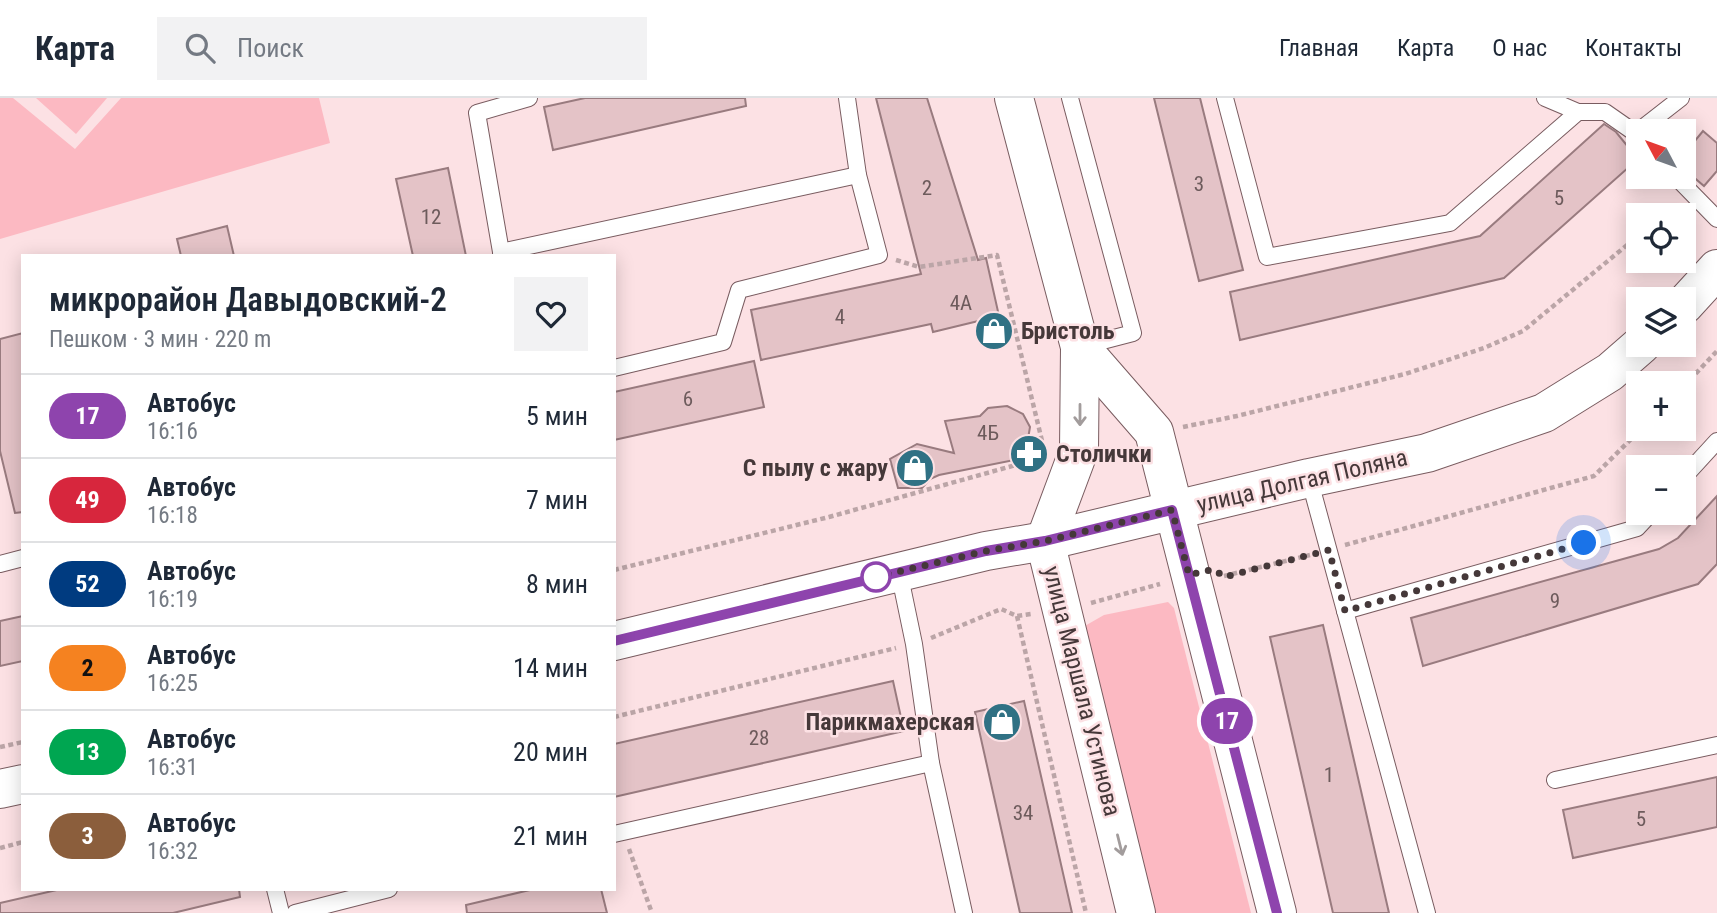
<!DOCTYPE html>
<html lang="ru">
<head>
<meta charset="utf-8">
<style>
	:root { --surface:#fff; --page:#f2f2f3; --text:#1f2937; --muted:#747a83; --line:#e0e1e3 }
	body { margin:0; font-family:"Roboto Condensed",sans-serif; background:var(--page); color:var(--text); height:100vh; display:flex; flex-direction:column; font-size:26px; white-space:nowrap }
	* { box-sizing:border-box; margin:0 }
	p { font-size:23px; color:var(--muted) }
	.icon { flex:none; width:38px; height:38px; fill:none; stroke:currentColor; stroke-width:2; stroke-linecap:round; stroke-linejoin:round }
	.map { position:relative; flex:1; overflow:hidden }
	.drawer { position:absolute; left:21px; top:156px; width:595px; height:637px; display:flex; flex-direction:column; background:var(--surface); border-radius:0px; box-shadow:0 4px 18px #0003 }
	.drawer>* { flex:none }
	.badge { padding:0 14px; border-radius:23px; font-size:24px; line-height:46px }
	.needle { width:46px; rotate:311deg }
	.tools { position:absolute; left:1626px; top:21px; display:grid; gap:14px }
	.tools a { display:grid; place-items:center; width:70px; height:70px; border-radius:0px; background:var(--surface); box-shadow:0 4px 18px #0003; font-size:35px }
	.you { position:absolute; width:35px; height:35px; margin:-18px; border:5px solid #fff; border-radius:50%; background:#1a73e8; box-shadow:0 0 0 10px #1a73e833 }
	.map>.badge { position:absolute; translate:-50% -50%; box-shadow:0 0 0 4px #fff }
	.round { display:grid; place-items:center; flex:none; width:74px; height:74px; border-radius:0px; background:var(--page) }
	.headline { display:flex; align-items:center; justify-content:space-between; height:119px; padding:0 28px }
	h1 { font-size:33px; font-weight:600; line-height:52px }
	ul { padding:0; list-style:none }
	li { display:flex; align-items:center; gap:21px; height:84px; padding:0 28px; border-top:2px solid var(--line) }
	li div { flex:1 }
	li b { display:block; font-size:26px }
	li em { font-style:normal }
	li .badge { min-width:77px; font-weight:700; text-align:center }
	header { display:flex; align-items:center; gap:42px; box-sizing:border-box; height:98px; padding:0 35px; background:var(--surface); border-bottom:2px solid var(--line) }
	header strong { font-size:33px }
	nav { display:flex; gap:38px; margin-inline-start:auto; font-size:24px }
	.search { width:490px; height:63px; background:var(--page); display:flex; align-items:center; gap:18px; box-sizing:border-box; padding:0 24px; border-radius:0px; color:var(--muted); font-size:26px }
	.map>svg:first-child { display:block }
	.green { fill:#fcb9c2 }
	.building { fill:#e4c3c7; stroke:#997b7f; stroke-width:2 }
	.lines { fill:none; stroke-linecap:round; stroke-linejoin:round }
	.service-casing { stroke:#795c60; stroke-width:18 }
	.tertiary-casing { stroke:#795c60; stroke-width:40 }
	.secondary-casing { stroke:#795c60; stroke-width:40 }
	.path { stroke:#bba5a7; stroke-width:4.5; stroke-dasharray:5 3.5; stroke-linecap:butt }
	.service { stroke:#fff; stroke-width:16 }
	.tertiary { stroke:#fff; stroke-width:38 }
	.secondary { stroke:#fff; stroke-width:38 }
	.oneway { stroke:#a29c9c }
	.line-casing { stroke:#fff; stroke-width:16 }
	.line { stroke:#8e44ad; stroke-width:10 }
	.walk { stroke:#453839; stroke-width:7; stroke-dasharray:0 12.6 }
	.stop-dot { fill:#fff; stroke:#8e44ad; stroke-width:3.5 }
	.labels { text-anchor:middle; stroke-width:5; stroke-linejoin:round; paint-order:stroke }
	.number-label { font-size:21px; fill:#6d5b5c }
	.poi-label { font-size:24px; font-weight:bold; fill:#453839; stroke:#fce1e4; text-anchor:start }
	.street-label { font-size:24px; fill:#453839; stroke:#fce1e4 }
</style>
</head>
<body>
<header>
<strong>Карта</strong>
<div class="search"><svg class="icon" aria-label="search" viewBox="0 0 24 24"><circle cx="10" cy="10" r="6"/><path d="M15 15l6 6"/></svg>Поиск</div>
<nav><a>Главная</a><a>Карта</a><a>О нас</a><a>Контакты</a></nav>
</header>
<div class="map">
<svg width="1717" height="815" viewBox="0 0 1717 815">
	<rect width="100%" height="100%" fill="#fce1e4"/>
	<!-- green -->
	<g class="green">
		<path d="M 0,0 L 13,0 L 75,51 L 121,0 L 319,0 L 330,45 L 0,141 Z"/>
		<path d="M 36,0 L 107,0 L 76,36 Z"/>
		<path d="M 1168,504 L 1174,510 L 1251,815 L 1145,815 L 1083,529 L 1104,517 Z"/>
	</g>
	<!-- building -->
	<g class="building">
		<path d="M 585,0 L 745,0 L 746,8 L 553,52 L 544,9 Z"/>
		<path d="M 876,0 L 927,0 L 978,162 L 986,160 L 999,218 L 933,234 L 931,226 L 761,262 L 751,212 L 921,176 Z"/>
		<path d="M 1154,0 L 1200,0 L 1243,172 L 1199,183 Z"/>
		<path d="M 1604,26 L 1616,34 L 1638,61 L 1504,180 L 1240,242 L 1230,194 L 1480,138 Z"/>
		<path d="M 1703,33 L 1717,45 L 1717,73 L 1704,88 L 1684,71 L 1684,56 Z"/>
		<path d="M 448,70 L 466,158 L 413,158 L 396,81 Z"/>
		<path d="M 227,128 L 234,158 L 181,158 L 177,141 Z"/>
		<path d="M 23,235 L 23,414 L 15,415 L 0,353 L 0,241 Z"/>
		<path d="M 754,263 L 764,309 L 614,342 L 614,294 Z"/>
		<path d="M 1007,308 L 1023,316 L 1030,329 L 1028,341 L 1034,358 L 939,377 L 930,381 L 922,390 L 898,390 L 890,361 L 917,346 L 954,355 L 945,323 L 980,318 L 988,310 Z"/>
		<path d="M 1717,398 L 1717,466 L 1698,486 L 1423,568 L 1411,520 L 1659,451 L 1678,440 Z"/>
		<path d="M 23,518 L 23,563 L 0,568 L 0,523 Z"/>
		<path d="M 1323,527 L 1389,815 L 1333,815 L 1270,539 Z"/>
		<path d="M 893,583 L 904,633 L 614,699 L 614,646 Z"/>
		<path d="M 1024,603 L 1072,815 L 1020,815 L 975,614 Z"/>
		<path d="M 1717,679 L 1717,729 L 1573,760 L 1563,712 Z"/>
		<path d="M 61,791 L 239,791 L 240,799 L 173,815 L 0,815 L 0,805 Z"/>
		<path d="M 534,791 L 601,791 L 607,815 L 467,815 L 466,807 Z"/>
	</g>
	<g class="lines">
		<defs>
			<g id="service">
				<path d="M 1070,0 L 1133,235 L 1083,248"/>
				<path d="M 1225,0 L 1267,159 L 1450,125 L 1578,14"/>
				<path d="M 1545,0 L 1578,14 L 1605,14 L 1638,37"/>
				<path d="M 1636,35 L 1681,0"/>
				<path d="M 1676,79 L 1717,121"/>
				<path d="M 501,154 L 477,15 L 529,0"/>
				<path d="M 502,158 L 501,154 L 858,77"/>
				<path d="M 614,270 L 723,244 L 739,192 L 879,157 L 858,77 L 847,0"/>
				<path d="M 1684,379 L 1717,343"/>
				<path d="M 1309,380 L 1427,815"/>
				<path d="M 0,466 L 23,460"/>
				<path d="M 899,474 L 914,546 L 931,665 L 964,815"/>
				<path d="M 1345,513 L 1637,430 L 1651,415"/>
				<path d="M 1555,682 L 1717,647"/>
				<path d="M 614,736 L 931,665"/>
				<path d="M 275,791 L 281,815"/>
				<path d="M 295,815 L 389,791"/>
			</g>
			<g id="tertiary">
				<path d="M 1014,0 L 1080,249 L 1079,352 L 1045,443 L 1136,815"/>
				<path d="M 1080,249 L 1154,334 L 1277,815"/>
			</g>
			<g id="secondary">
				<path d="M 1684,207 L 1717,171"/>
				<path d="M 614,543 L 986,453 L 1045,443 L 1309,380 L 1427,355 L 1544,315 L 1610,274 L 1641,247"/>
				<path d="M 0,691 L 23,686"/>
			</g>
		</defs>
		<!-- service casing -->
		<use href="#service" class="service-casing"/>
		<!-- tertiary casing -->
		<use href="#tertiary" class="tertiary-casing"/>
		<!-- secondary casing -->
		<use href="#secondary" class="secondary-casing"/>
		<!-- path -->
		<g class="path">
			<path d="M 1663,117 L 1675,107"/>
			<path d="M 896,162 L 919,169 L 997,157 L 1044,351"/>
			<path d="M 1684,288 L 1717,253"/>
			<path d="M 1183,329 L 1237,318 L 1405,276 L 1484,250 L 1523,233 L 1638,138"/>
			<path d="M 1345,447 L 1594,378 L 1641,331"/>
			<path d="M 614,472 L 829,419 L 1041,360"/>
			<path d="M 1224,478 L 1310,457"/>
			<path d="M 1091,505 L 1160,486"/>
			<path d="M 1017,518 L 1086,815"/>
			<path d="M 931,540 L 1001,511 L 1017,518 L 1031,516"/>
			<path d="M 614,619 L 896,550"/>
			<path d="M 0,649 L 23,644"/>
			<path d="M 0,750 L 23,744"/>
			<path d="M 629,751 L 652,815"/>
		</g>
		<!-- service -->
		<use href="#service" class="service"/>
		<!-- tertiary -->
		<use href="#tertiary" class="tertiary"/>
		<!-- secondary -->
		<use href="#secondary" class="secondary"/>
	</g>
	<!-- one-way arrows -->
	<defs><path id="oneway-shaft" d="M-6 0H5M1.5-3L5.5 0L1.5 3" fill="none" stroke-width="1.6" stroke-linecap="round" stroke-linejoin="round" transform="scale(1.75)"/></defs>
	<g class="oneway">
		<use href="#oneway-shaft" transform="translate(1080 317) rotate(90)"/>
		<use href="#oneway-shaft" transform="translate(1120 747) rotate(76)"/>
	</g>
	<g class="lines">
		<defs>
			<path id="line" d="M 614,543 L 900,474 L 986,453 L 1045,443 L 1172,412 L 1277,815"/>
		</defs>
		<!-- line casing -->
		<use href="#line" class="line-casing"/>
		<!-- line -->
		<use href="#line" class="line"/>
		<!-- walk -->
		<path class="walk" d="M 876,479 L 986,453 L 1045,443 L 1172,412 L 1189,477 L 1214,471 L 1224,479 L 1329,452 L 1345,513 L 1584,445"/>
	</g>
	<!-- icons -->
	<defs>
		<symbol id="shop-disc" viewBox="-11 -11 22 22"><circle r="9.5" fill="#307184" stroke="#fce1e4"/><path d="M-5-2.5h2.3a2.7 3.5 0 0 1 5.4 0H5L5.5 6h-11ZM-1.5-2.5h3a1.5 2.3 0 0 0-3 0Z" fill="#fff"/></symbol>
		<symbol id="pharmacy-disc" viewBox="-11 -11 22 22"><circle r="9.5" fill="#307184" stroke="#fce1e4"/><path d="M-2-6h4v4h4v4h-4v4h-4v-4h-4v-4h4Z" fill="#fff"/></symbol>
	</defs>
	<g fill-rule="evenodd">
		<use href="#shop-disc" x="972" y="211" width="44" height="44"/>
		<use href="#pharmacy-disc" x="1007" y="334" width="44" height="44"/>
		<use href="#shop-disc" x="893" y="348" width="44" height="44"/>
		<use href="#shop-disc" x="980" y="602" width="44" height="44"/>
	</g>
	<!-- markers -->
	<circle class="stop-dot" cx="876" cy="479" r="14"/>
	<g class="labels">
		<!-- number labels -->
		<g class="number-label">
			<text x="1199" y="93">3</text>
			<text x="927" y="97">2</text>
			<text x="1559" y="107">5</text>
			<text x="431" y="126">12</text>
			<text x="961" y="212">4А</text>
			<text x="840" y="226">4</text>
			<text x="688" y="308">6</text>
			<text x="988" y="342">4Б</text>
			<text x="1555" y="510">9</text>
			<text x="759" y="647">28</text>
			<text x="1329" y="684">1</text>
			<text x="1023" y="722">34</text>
			<text x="1641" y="728">5</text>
		</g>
		<!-- poi labels -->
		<g class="poi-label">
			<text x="1021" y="241">Бристоль</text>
			<text x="1056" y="364">Столички</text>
			<text x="888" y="378" text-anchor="end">C пылу с жару</text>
			<text x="975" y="632" text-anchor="end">Парикмахерская</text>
		</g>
		<!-- street labels -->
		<g class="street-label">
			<text transform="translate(1302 383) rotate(-13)" y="8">улица Долгая Поляна</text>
			<text transform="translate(1082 593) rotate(76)" y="8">улица Маршала Устинова</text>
		</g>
	</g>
</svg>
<div class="tools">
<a><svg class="needle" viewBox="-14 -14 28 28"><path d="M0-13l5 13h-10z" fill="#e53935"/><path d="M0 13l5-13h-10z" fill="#747a83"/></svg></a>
<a><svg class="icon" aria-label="locate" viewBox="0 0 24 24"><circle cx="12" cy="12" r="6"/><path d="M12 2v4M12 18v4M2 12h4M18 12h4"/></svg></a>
<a><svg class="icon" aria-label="layers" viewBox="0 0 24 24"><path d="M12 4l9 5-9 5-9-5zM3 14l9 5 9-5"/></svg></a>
<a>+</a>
<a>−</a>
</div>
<div class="you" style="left:1584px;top:445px"></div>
<b class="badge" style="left:1227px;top:623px;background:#8e44ad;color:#fff">17</b>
<section class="drawer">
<div class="headline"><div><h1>микрорайон Давыдовский-2</h1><p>Пешком · 3 мин · 220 m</p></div><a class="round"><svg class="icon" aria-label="heart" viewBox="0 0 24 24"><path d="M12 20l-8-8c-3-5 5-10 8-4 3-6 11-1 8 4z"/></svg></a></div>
<ul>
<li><span class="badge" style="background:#8e44ad;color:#fff">17</span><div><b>Автобус</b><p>16:16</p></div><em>5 мин</em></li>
<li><span class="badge" style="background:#d7263d;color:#fff">49</span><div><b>Автобус</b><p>16:18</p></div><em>7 мин</em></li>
<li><span class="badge" style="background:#003b80;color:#fff">52</span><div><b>Автобус</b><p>16:19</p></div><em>8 мин</em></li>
<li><span class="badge" style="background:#f58220;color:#111">2</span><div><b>Автобус</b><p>16:25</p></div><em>14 мин</em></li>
<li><span class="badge" style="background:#00a651;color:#fff">13</span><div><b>Автобус</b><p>16:31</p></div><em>20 мин</em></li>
<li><span class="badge" style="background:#8b5e3c;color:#fff">3</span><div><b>Автобус</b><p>16:32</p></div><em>21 мин</em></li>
</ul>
</section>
</div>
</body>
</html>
